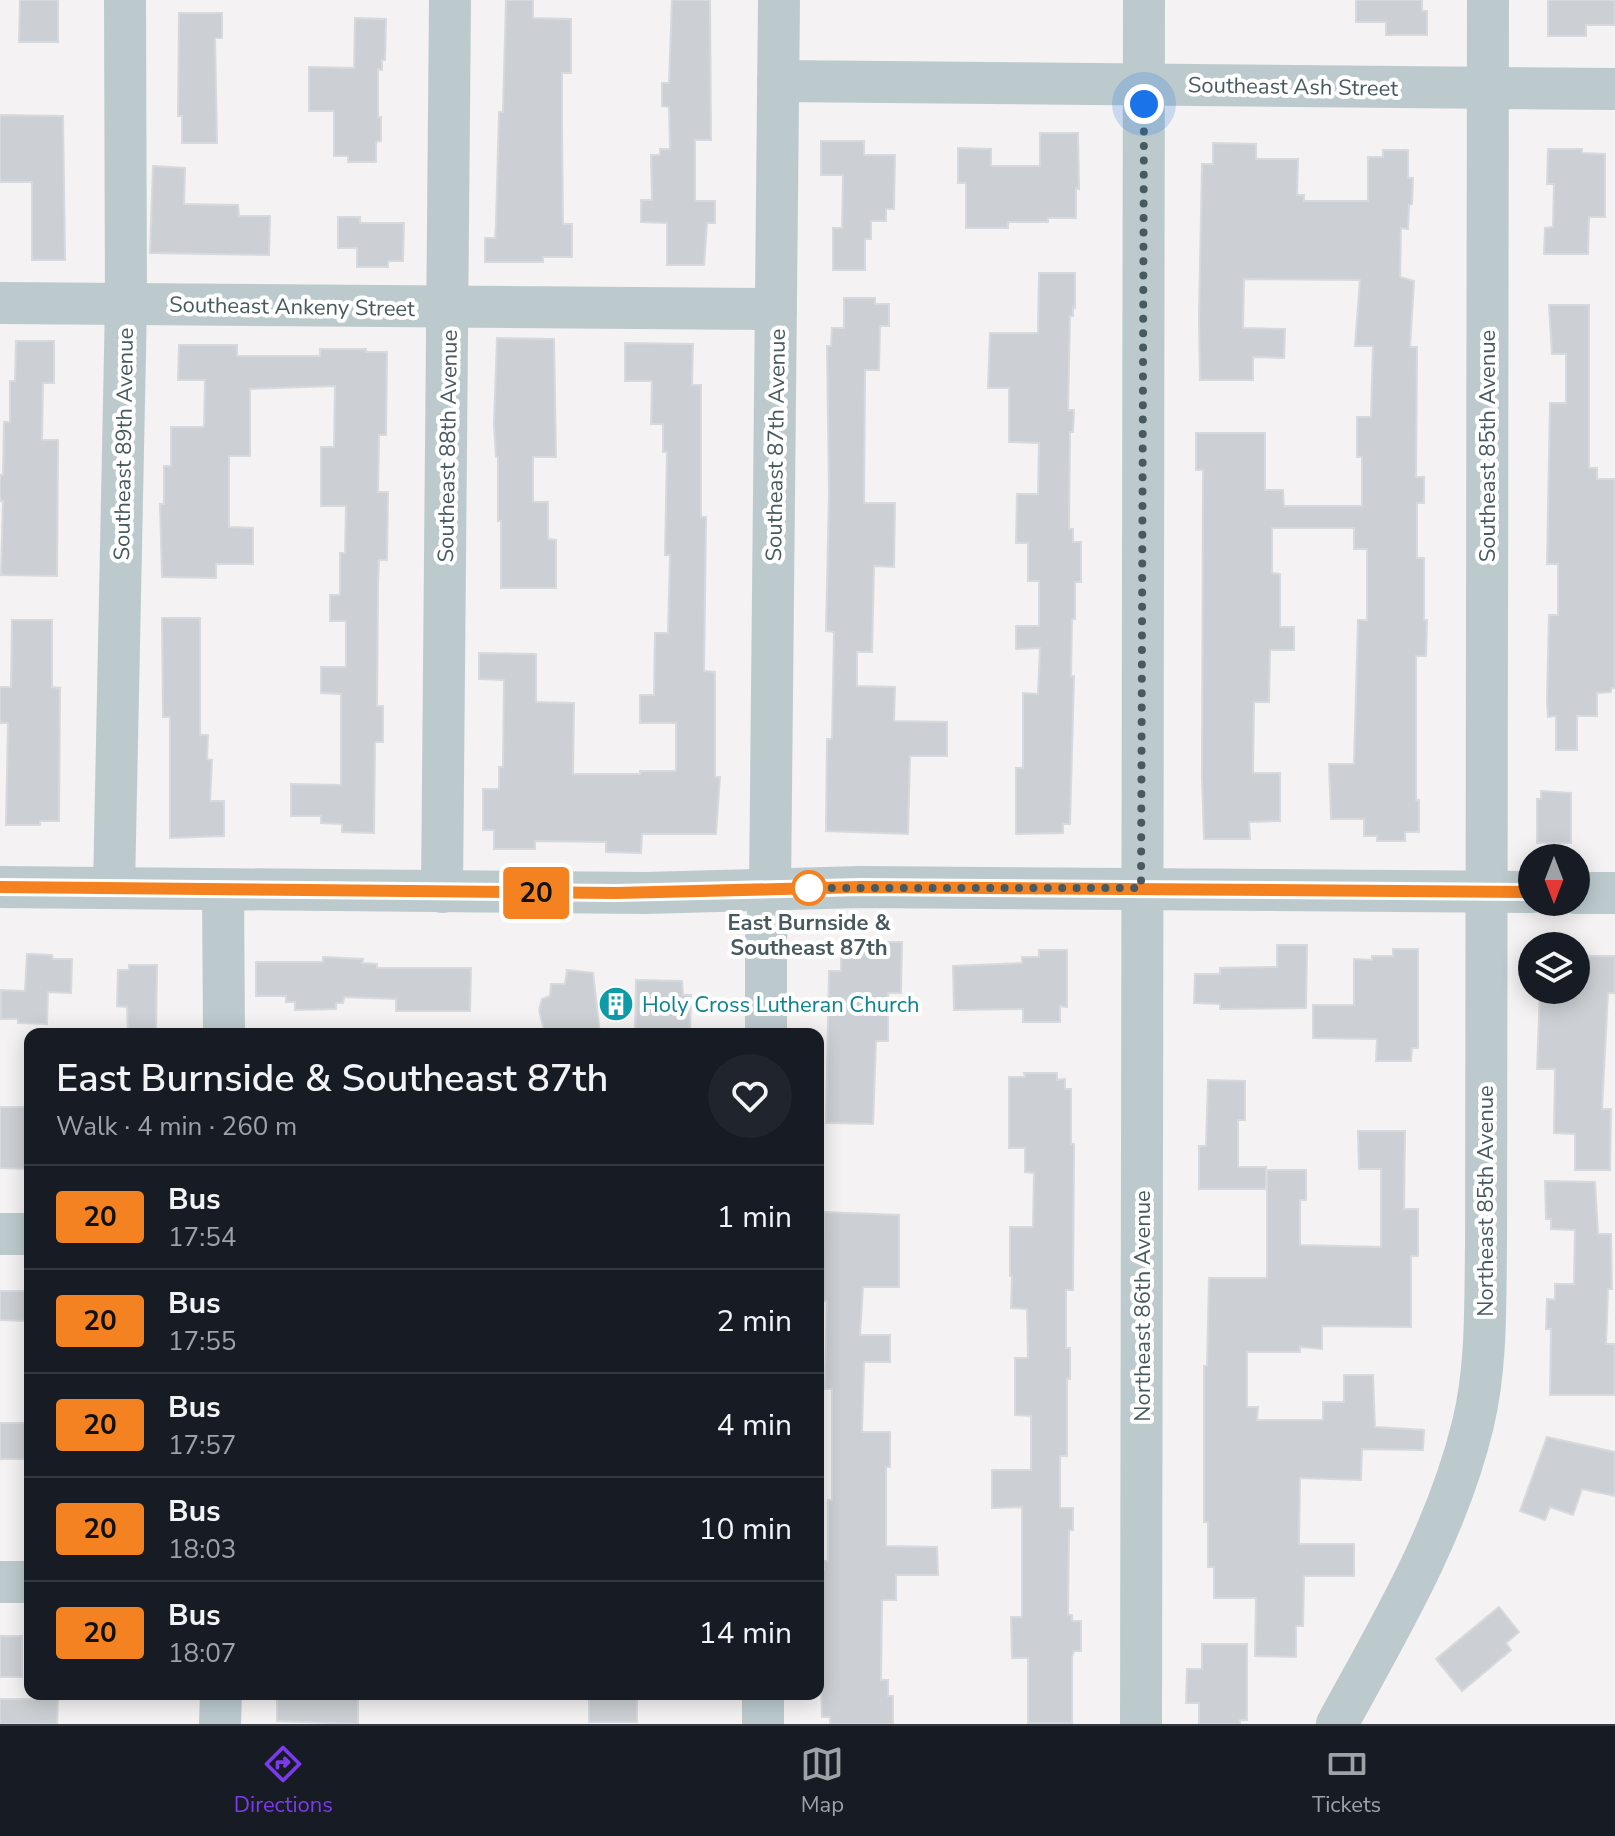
<!DOCTYPE html>
<html lang="en">
<head>
<meta charset="utf-8">
<style>
	:root { --surface:#171b24; --page:#20242c; --text:#f1f3f6; --muted:#9ea1a6; --line:#363941; --accent:#7c3aed }
	body { margin:0; font-family:"Nunito Sans",sans-serif; background:var(--page); color:var(--text); height:100vh; display:flex; flex-direction:column; font-size:30px; white-space:nowrap }
	* { box-sizing:border-box; margin:0 }
	p { font-size:26px; color:var(--muted) }
	.icon { flex:none; width:44px; height:44px; fill:none; stroke:currentColor; stroke-width:2; stroke-linecap:round; stroke-linejoin:round }
	.map { position:relative; flex:1; overflow:hidden }
	.side { position:absolute; left:24px; top:1028px; width:800px; height:672px; display:flex; flex-direction:column; background:var(--surface); border-radius:16px; box-shadow:0 4px 20px #0003 }
	.side>* { flex:none }
	.badge { padding:0 16px; border-radius:6px; font-size:28px; line-height:52px }
	.needle { width:52px; rotate:180deg }
	.buttons { position:absolute; left:1518px; top:844px; display:grid; gap:16px }
	.buttons a { display:grid; place-items:center; width:72px; height:72px; border-radius:50%; background:var(--surface); box-shadow:0 4px 20px #0003; font-size:40px }
	.you { position:absolute; width:40px; height:40px; margin:-20px; border:6px solid #fff; border-radius:50%; background:#1a73e8; box-shadow:0 0 0 12px #1a73e833 }
	.map>.badge { position:absolute; translate:-50% -50%; box-shadow:0 0 0 4px #fff }
	.round { display:grid; place-items:center; flex:none; width:84px; height:84px; border-radius:42px; background:var(--page) }
	.summary { display:flex; align-items:center; justify-content:space-between; height:136px; padding:0 32px }
	h1 { font-size:38px; font-weight:600; line-height:60px }
	ul { padding:0; list-style:none }
	li { display:flex; align-items:center; gap:24px; height:104px; padding:0 32px; border-top:2px solid var(--line) }
	li div { flex:1 }
	li b { display:block; font-size:30px }
	li em { font-style:normal }
	li .badge { min-width:88px; font-weight:700; text-align:center }
	.menu { display:flex; justify-content:space-around; align-items:center; height:112px; border-top:2px solid var(--line); background:var(--surface); font-size:22px; color:var(--muted) }
	.menu a { display:grid; justify-items:center; gap:4px }
	.menu .current { color:var(--accent) }
	.map>svg:first-child { display:block }
	.building { fill:#ccd0d4; stroke:#d6d9dd; stroke-width:2 }
	.lines { fill:none; stroke-linecap:round; stroke-linejoin:round }
	.minor { stroke:#bccace; stroke-width:42 }
	.line-casing { stroke:#fff; stroke-width:18 }
	.line { stroke:#f58220; stroke-width:12 }
	.walk { stroke:#485a60; stroke-width:8; stroke-dasharray:0 14.4 }
	.stop-dot { fill:#fff; stroke:#f58220; stroke-width:4 }
	.labels { text-anchor:middle; stroke-width:8; stroke-linejoin:round; paint-order:stroke }
	.street-label { font-size:22px; fill:#485a60; stroke:#fff }
	.stop-label { font-size:22px; font-weight:bold; fill:#485a60; stroke:#fff }
	.culture-label { font-size:22px; fill:#0d838f; stroke:#fff; text-anchor:start }
</style>
</head>
<body>
<div class="map">
<svg width="1615" height="1724" viewBox="0 0 1615 1724">
	<rect width="100%" height="100%" fill="#f4f2f2"/>
	<!-- building -->
	<g class="building">
		<path d="M 20,0 L 58,0 L 58,42 L 19,42 Z"/>
		<path d="M 506,0 L 533,0 L 533,18 L 571,19 L 571,73 L 562,73 L 562,129 L 563,224 L 572,224 L 572,257 L 543,257 L 543,262 L 485,262 L 485,238 L 495,238 L 496,224 L 499,112 L 503,112 Z"/>
		<path d="M 672,0 L 710,0 L 711,140 L 695,140 L 695,201 L 715,201 L 715,223 L 707,223 L 704,265 L 667,265 L 667,223 L 641,222 L 641,200 L 652,200 L 651,155 L 660,155 L 660,149 L 670,149 L 669,107 L 662,106 L 662,83 L 669,83 Z"/>
		<path d="M 1356,0 L 1422,0 L 1422,11 L 1427,11 L 1427,35 L 1386,35 L 1386,22 L 1356,22 Z"/>
		<path d="M 1548,0 L 1615,0 L 1615,25 L 1586,25 L 1586,36 L 1548,36 Z"/>
		<path d="M 179,13 L 222,13 L 222,38 L 215,38 L 217,143 L 182,143 L 182,116 L 178,116 Z"/>
		<path d="M 355,18 L 386,19 L 385,60 L 382,60 L 382,70 L 378,69 L 378,117 L 381,117 L 381,141 L 376,142 L 376,162 L 348,162 L 348,156 L 334,156 L 334,111 L 309,111 L 309,67 L 354,68 Z"/>
		<path d="M 0,115 L 63,116 L 65,260 L 32,260 L 32,182 L 0,182 Z"/>
		<path d="M 1040,133 L 1078,133 L 1079,189 L 1076,188 L 1076,218 L 1048,218 L 1048,222 L 1008,222 L 1008,228 L 966,228 L 966,183 L 958,183 L 958,148 L 991,149 L 991,166 L 1040,166 Z"/>
		<path d="M 821,141 L 864,141 L 864,155 L 895,155 L 894,209 L 886,209 L 886,221 L 871,221 L 871,239 L 865,239 L 865,270 L 833,270 L 833,228 L 842,228 L 843,175 L 821,175 Z"/>
		<path d="M 1213,143 L 1256,144 L 1256,159 L 1298,159 L 1297,195 L 1304,195 L 1304,201 L 1368,201 L 1368,157 L 1383,157 L 1383,150 L 1408,150 L 1408,178 L 1413,178 L 1412,204 L 1409,205 L 1408,229 L 1401,228 L 1400,277 L 1414,281 L 1410,347 L 1417,347 L 1416,477 L 1424,477 L 1424,503 L 1417,503 L 1417,558 L 1424,558 L 1424,620 L 1427,620 L 1426,656 L 1416,656 L 1416,800 L 1419,800 L 1419,832 L 1405,832 L 1405,841 L 1377,841 L 1377,836 L 1364,836 L 1364,819 L 1331,819 L 1329,764 L 1354,764 L 1358,620 L 1367,620 L 1367,549 L 1354,549 L 1354,528 L 1272,528 L 1272,573 L 1280,574 L 1280,627 L 1294,627 L 1294,650 L 1270,650 L 1269,702 L 1254,702 L 1253,773 L 1280,773 L 1280,821 L 1249,822 L 1250,839 L 1204,839 L 1202,777 L 1203,470 L 1196,470 L 1196,433 L 1265,433 L 1265,490 L 1283,490 L 1284,506 L 1362,506 L 1362,457 L 1357,457 L 1357,417 L 1371,417 L 1373,346 L 1355,346 L 1360,280 L 1244,279 L 1243,328 L 1285,329 L 1284,358 L 1253,357 L 1253,380 L 1200,380 L 1199,317 L 1202,164 L 1213,164 Z"/>
		<path d="M 1548,149 L 1582,149 L 1582,153 L 1605,154 L 1605,217 L 1589,217 L 1588,254 L 1544,254 L 1545,228 L 1553,227 L 1554,184 L 1547,184 Z"/>
		<path d="M 153,166 L 185,168 L 184,204 L 238,205 L 239,216 L 270,216 L 269,255 L 150,253 Z"/>
		<path d="M 338,217 L 360,217 L 360,223 L 404,223 L 403,261 L 388,261 L 388,267 L 357,267 L 357,248 L 338,248 Z"/>
		<path d="M 1039,273 L 1075,273 L 1075,308 L 1073,307 L 1073,316 L 1070,316 L 1068,410 L 1074,410 L 1073,432 L 1070,432 L 1069,529 L 1073,529 L 1073,542 L 1081,542 L 1081,582 L 1075,582 L 1075,619 L 1072,619 L 1071,676 L 1074,676 L 1070,824 L 1063,824 L 1063,833 L 1016,834 L 1016,768 L 1023,768 L 1023,693 L 1038,694 L 1040,648 L 1016,649 L 1016,626 L 1039,626 L 1039,581 L 1028,581 L 1028,543 L 1016,543 L 1017,494 L 1038,494 L 1039,443 L 1009,442 L 1009,388 L 988,388 L 990,333 L 1038,333 Z"/>
		<path d="M 844,298 L 875,298 L 875,304 L 889,304 L 889,326 L 880,326 L 879,370 L 865,370 L 864,503 L 895,503 L 894,567 L 874,566 L 872,652 L 857,652 L 857,686 L 895,687 L 894,721 L 947,722 L 947,756 L 910,756 L 908,834 L 826,831 L 827,739 L 832,739 L 834,632 L 826,631 L 829,494 L 827,346 L 831,346 L 832,328 L 844,328 Z"/>
		<path d="M 1549,305 L 1589,305 L 1589,468 L 1597,468 L 1597,479 L 1615,479 L 1615,688 L 1611,688 L 1611,692 L 1597,693 L 1597,716 L 1577,716 L 1577,750 L 1556,750 L 1556,716 L 1548,717 L 1547,702 L 1549,615 L 1558,615 L 1558,564 L 1547,564 L 1550,403 L 1566,403 L 1566,354 L 1552,354 Z"/>
		<path d="M 497,338 L 554,339 L 556,457 L 533,457 L 533,502 L 548,502 L 548,539 L 556,540 L 556,588 L 501,588 L 501,521 L 498,521 L 498,457 L 496,457 L 494,425 Z"/>
		<path d="M 16,341 L 54,341 L 54,383 L 43,383 L 42,440 L 58,440 L 57,576 L 1,575 L 3,501 L 0,501 L 0,475 L 3,475 L 4,422 L 10,422 L 10,381 L 15,381 Z"/>
		<path d="M 625,343 L 693,344 L 692,385 L 701,385 L 701,517 L 706,517 L 704,671 L 715,672 L 715,777 L 720,777 L 716,834 L 642,834 L 641,853 L 606,852 L 606,842 L 535,841 L 535,849 L 494,849 L 494,830 L 483,830 L 483,789 L 499,789 L 499,767 L 503,767 L 504,680 L 479,679 L 479,653 L 536,654 L 536,702 L 574,703 L 573,774 L 640,774 L 640,771 L 676,771 L 676,723 L 640,723 L 640,695 L 654,695 L 655,633 L 668,633 L 670,555 L 665,555 L 667,452 L 663,452 L 663,424 L 651,424 L 652,381 L 625,381 Z"/>
		<path d="M 179,345 L 237,345 L 237,356 L 320,356 L 320,349 L 366,349 L 366,352 L 387,352 L 386,435 L 379,435 L 378,492 L 388,492 L 387,560 L 379,560 L 378,584 L 377,706 L 383,706 L 383,742 L 375,742 L 374,833 L 342,832 L 342,824 L 321,823 L 321,816 L 291,816 L 291,784 L 341,785 L 341,694 L 321,693 L 321,667 L 346,667 L 346,621 L 330,621 L 330,595 L 340,595 L 340,553 L 345,553 L 346,506 L 321,506 L 321,447 L 334,447 L 335,386 L 250,389 L 250,456 L 229,456 L 229,527 L 253,528 L 253,564 L 216,564 L 216,578 L 162,577 L 160,504 L 164,504 L 164,466 L 171,466 L 171,427 L 204,427 L 205,380 L 178,380 Z"/>
		<path d="M 162,618 L 200,618 L 200,735 L 208,735 L 207,759 L 212,760 L 210,801 L 224,801 L 224,836 L 170,838 L 170,717 L 163,717 Z"/>
		<path d="M 12,620 L 52,620 L 52,687 L 60,688 L 59,821 L 40,821 L 40,825 L 6,825 L 8,723 L 0,723 L 0,687 L 11,687 Z"/>
		<path d="M 1541,791 L 1571,793 L 1571,843 L 1537,843 L 1537,799 L 1541,799 Z"/>
		<path d="M 871,942 L 902,942 L 901,993 L 888,993 L 888,1041 L 876,1041 L 873,1124 L 826,1123 L 829,971 L 841,971 L 841,948 L 871,948 Z"/>
		<path d="M 1277,945 L 1307,945 L 1306,1008 L 1220,1009 L 1220,1004 L 1194,1003 L 1195,974 L 1220,974 L 1220,968 L 1277,967 Z"/>
		<path d="M 1393,949 L 1418,949 L 1418,1048 L 1412,1048 L 1411,1061 L 1376,1061 L 1377,1039 L 1313,1038 L 1313,1005 L 1354,1005 L 1354,959 L 1372,960 L 1372,956 L 1393,956 Z"/>
		<path d="M 1039,950 L 1067,950 L 1067,1007 L 1060,1006 L 1060,1022 L 1023,1022 L 1023,1009 L 954,1010 L 953,966 L 1022,963 L 1022,957 L 1039,957 Z"/>
		<path d="M 27,954 L 52,955 L 53,959 L 72,959 L 71,993 L 48,992 L 47,1024 L 18,1023 L 18,1019 L 1,1019 L 1,990 L 25,991 Z"/>
		<path d="M 1576,956 L 1615,956 L 1615,993 L 1608,993 L 1602,1109 L 1611,1109 L 1610,1170 L 1575,1170 L 1575,1134 L 1554,1133 L 1555,1069 L 1537,1069 L 1540,990 L 1576,990 Z"/>
		<path d="M 323,957 L 363,959 L 362,963 L 377,964 L 377,968 L 471,968 L 470,1011 L 396,1011 L 396,999 L 344,997 L 343,1003 L 336,1003 L 336,1009 L 295,1010 L 295,1002 L 286,1002 L 286,996 L 256,996 L 256,962 L 323,962 Z"/>
		<path d="M 129,965 L 157,965 L 156,1034 L 128,1034 L 127,1007 L 117,1006 L 118,970 L 129,970 Z"/>
		<path d="M 567,970 L 593,973 L 600,1034 L 545,1034 L 539,1010 L 542,999 L 550,996 L 551,984 L 565,984 Z"/>
		<path d="M 636,980 L 682,981 L 683,995 L 691,995 L 690,1034 L 635,1034 Z"/>
		<path d="M 1024,1073 L 1057,1073 L 1057,1080 L 1065,1079 L 1065,1089 L 1071,1089 L 1071,1144 L 1074,1144 L 1073,1290 L 1066,1290 L 1066,1348 L 1070,1348 L 1070,1379 L 1067,1379 L 1067,1456 L 1060,1456 L 1060,1508 L 1073,1508 L 1073,1530 L 1069,1530 L 1068,1615 L 1072,1615 L 1072,1621 L 1081,1621 L 1081,1651 L 1074,1651 L 1072,1657 L 1072,1723 L 1028,1723 L 1028,1658 L 1012,1658 L 1011,1617 L 1022,1617 L 1022,1507 L 992,1508 L 992,1470 L 1031,1470 L 1031,1416 L 1015,1415 L 1015,1358 L 1028,1358 L 1027,1309 L 1011,1308 L 1012,1276 L 1010,1276 L 1010,1227 L 1033,1227 L 1034,1173 L 1025,1172 L 1025,1148 L 1009,1148 L 1009,1077 L 1025,1077 Z"/>
		<path d="M 1208,1080 L 1245,1081 L 1245,1120 L 1238,1120 L 1238,1167 L 1266,1167 L 1266,1189 L 1199,1189 L 1199,1146 L 1206,1146 Z"/>
		<path d="M 0,1107 L 30,1107 L 29,1169 L 0,1168 Z"/>
		<path d="M 1358,1131 L 1405,1131 L 1404,1209 L 1418,1209 L 1418,1256 L 1411,1256 L 1411,1327 L 1322,1326 L 1322,1349 L 1300,1347 L 1300,1352 L 1247,1352 L 1247,1407 L 1258,1407 L 1257,1420 L 1323,1420 L 1323,1402 L 1344,1402 L 1344,1375 L 1373,1375 L 1375,1427 L 1424,1430 L 1423,1450 L 1362,1449 L 1361,1480 L 1300,1478 L 1299,1544 L 1354,1544 L 1354,1576 L 1304,1576 L 1303,1626 L 1296,1626 L 1296,1657 L 1255,1656 L 1256,1598 L 1214,1598 L 1214,1567 L 1208,1567 L 1208,1522 L 1204,1522 L 1204,1366 L 1207,1366 L 1209,1278 L 1267,1278 L 1267,1170 L 1306,1170 L 1306,1200 L 1300,1200 L 1300,1245 L 1381,1247 L 1381,1169 L 1359,1169 Z"/>
		<path d="M 1545,1181 L 1595,1182 L 1598,1234 L 1611,1234 L 1612,1289 L 1608,1289 L 1606,1344 L 1615,1344 L 1615,1395 L 1550,1395 L 1551,1329 L 1546,1329 L 1547,1299 L 1555,1300 L 1555,1284 L 1574,1284 L 1575,1230 L 1551,1229 L 1551,1219 L 1546,1219 Z"/>
		<path d="M 824,1212 L 899,1215 L 899,1287 L 863,1287 L 860,1335 L 890,1335 L 890,1362 L 864,1362 L 862,1432 L 890,1432 L 890,1467 L 886,1467 L 886,1546 L 937,1547 L 938,1575 L 896,1575 L 896,1600 L 882,1600 L 881,1680 L 888,1680 L 888,1696 L 893,1696 L 893,1724 L 830,1724 L 830,1717 L 822,1717 L 818,1569 L 824,1569 L 823,1561 L 828,1561 L 828,1500 L 832,1500 L 832,1389 L 825,1389 L 827,1301 L 822,1301 Z"/>
		<path d="M 0,1291 L 27,1291 L 27,1321 L 0,1320 Z"/>
		<rect x="0" y="1423" width="30" height="36"/>
		<path d="M 1547,1437 L 1615,1452 L 1615,1496 L 1582,1489 L 1573,1515 L 1550,1507 L 1545,1520 L 1520,1511 Z"/>
		<path d="M 1499,1607 L 1519,1632 L 1506,1643 L 1511,1650 L 1462,1691 L 1436,1659 Z"/>
		<rect x="0" y="1636" width="22" height="41"/>
		<path d="M 1202,1644 L 1247,1644 L 1247,1720 L 1240,1720 L 1240,1724 L 1199,1724 L 1199,1703 L 1186,1703 L 1187,1669 L 1202,1669 Z"/>
		<path d="M 321,1694 L 358,1694 L 358,1724 L 277,1721 L 277,1699 L 300,1699 L 300,1696 Z"/>
		<rect x="589" y="1694" width="48" height="28"/>
		<path d="M 0,1699 L 58,1699 L 57,1724 L 0,1724 Z"/>
	</g>
	<g class="lines">
		<!-- minor -->
		<g class="minor">
			<path d="M 778,81 L 1615,89"/>
			<path d="M 0,303 L 776,309"/>
			<path d="M 0,887 L 645,893 L 861,887 L 1532,892"/>
			<path d="M 114,888 L 126,304 L 125,0"/>
			<path d="M 223,890 L 224,1034"/>
			<path d="M 442,892 L 450,0"/>
			<path d="M 1576,893 L 1615,893"/>
			<path d="M 766,1034 L 766,938 L 770,890 L 779,0"/>
			<path d="M 0,1234 L 30,1234"/>
			<path d="M 0,1582 L 30,1582"/>
			<path d="M 220,1724 L 221,1694"/>
			<path d="M 763,1724 L 763,1694"/>
			<path d="M 1141,1724 L 1144,0"/>
			<path d="M 1337,1724 C 1390,1627 1447,1532 1473,1424 C 1487,1366 1485,1305 1486,1247 L 1488,0"/>
		</g>
	</g>
	<g class="lines">
		<defs>
			<path id="line" d="M 0,887 L 616,893 L 861,887 L 1532,892"/>
		</defs>
		<!-- line casing -->
		<use href="#line" class="line-casing"/>
		<!-- line -->
		<use href="#line" class="line"/>
		<!-- walk -->
		<path class="walk" d="M 809,888 L 806,888 L 1141,888 L 1144,104"/>
	</g>
	<!-- icons -->
	<defs>
		<symbol id="building-disc" viewBox="-11 -11 22 22"><circle r="9.5" fill="#0f9aa8" stroke="#fff"/><path d="M-4-6H4V6H1V3H-1V6H-4ZM-2.5-4.3h1.7v1.8h-1.7ZM.8-4.3h1.7v1.8H.8ZM-2.5-1h1.7V.8h-1.7ZM.8-1h1.7V.8H.8Z" fill="#fff"/></symbol>
	</defs>
	<g fill-rule="evenodd">
		<use href="#building-disc" x="596" y="984" width="40" height="40"/>
	</g>
	<!-- markers -->
	<circle class="stop-dot" cx="809" cy="888" r="16"/>
	<g class="labels">
		<!-- street labels -->
		<g class="street-label">
			<text transform="translate(1293 86) rotate(1)" y="8">Southeast Ash Street</text>
			<text transform="translate(292 306) rotate(1)" y="8">Southeast Ankeny Street</text>
			<text transform="translate(123 444) rotate(-89)" y="8">Southeast 89th Avenue</text>
			<text transform="translate(775 445) rotate(-89)" y="8">Southeast 87th Avenue</text>
			<text transform="translate(447 446) rotate(-89)" y="8">Southeast 88th Avenue</text>
			<text transform="translate(1487 446) rotate(-90)" y="8">Southeast 85th Avenue</text>
			<text transform="translate(1485 1201) rotate(-90)" y="8">Northeast 85th Avenue</text>
			<text transform="translate(1142 1306) rotate(-90)" y="8">Northeast 86th Avenue</text>
		</g>
		<!-- stop labels -->
		<g class="stop-label">
			<text x="809" y="930">East Burnside &amp;<tspan x="809" dy="25">Southeast 87th</tspan></text>
		</g>
		<!-- culture labels -->
		<g class="culture-label">
			<text x="642" y="1012">Holy Cross Lutheran Church</text>
		</g>
	</g>
</svg>
<div class="buttons">
<a><svg class="needle" viewBox="-14 -14 28 28"><path d="M0-13l5 13h-10z" fill="#e53935"/><path d="M0 13l5-13h-10z" fill="#9ea1a6"/></svg></a>
<a><svg class="icon" aria-label="layers" viewBox="0 0 24 24"><path d="M12 4l9 5-9 5-9-5zM3 14l9 5 9-5"/></svg></a>
</div>
<div class="you" style="left:1144px;top:104px"></div>
<b class="badge" style="left:536px;top:893px;background:#f58220;color:#111">20</b>
<section class="side">
<div class="summary"><div><h1>East Burnside &amp; Southeast 87th</h1><p>Walk · 4 min · 260 m</p></div><a class="round"><svg class="icon" aria-label="heart" viewBox="0 0 24 24"><path d="M12 20l-8-8c-3-5 5-10 8-4 3-6 11-1 8 4z"/></svg></a></div>
<ul>
<li><span class="badge" style="background:#f58220;color:#111">20</span><div><b>Bus</b><p>17:54</p></div><em>1 min</em></li>
<li><span class="badge" style="background:#f58220;color:#111">20</span><div><b>Bus</b><p>17:55</p></div><em>2 min</em></li>
<li><span class="badge" style="background:#f58220;color:#111">20</span><div><b>Bus</b><p>17:57</p></div><em>4 min</em></li>
<li><span class="badge" style="background:#f58220;color:#111">20</span><div><b>Bus</b><p>18:03</p></div><em>10 min</em></li>
<li><span class="badge" style="background:#f58220;color:#111">20</span><div><b>Bus</b><p>18:07</p></div><em>14 min</em></li>
</ul>
</section>
</div>
<nav class="menu">
<a class="current"><svg class="icon" aria-label="directions" viewBox="0 0 24 24"><path d="M12 3l9 9-9 9-9-9zM9 14v-3h6M13 9l2 2-2 2"/></svg>Directions</a>
<a><svg class="icon" aria-label="map" viewBox="0 0 24 24"><path d="M3 6l6-2 6 2 6-2v14l-6 2-6-2-6 2zM9 4v14M15 6v14"/></svg>Map</a>
<a><svg class="icon" aria-label="tickets" viewBox="0 0 24 24"><path d="M3 7h18v10H3zM15 7v10"/></svg>Tickets</a>
</nav>
</body>
</html>
